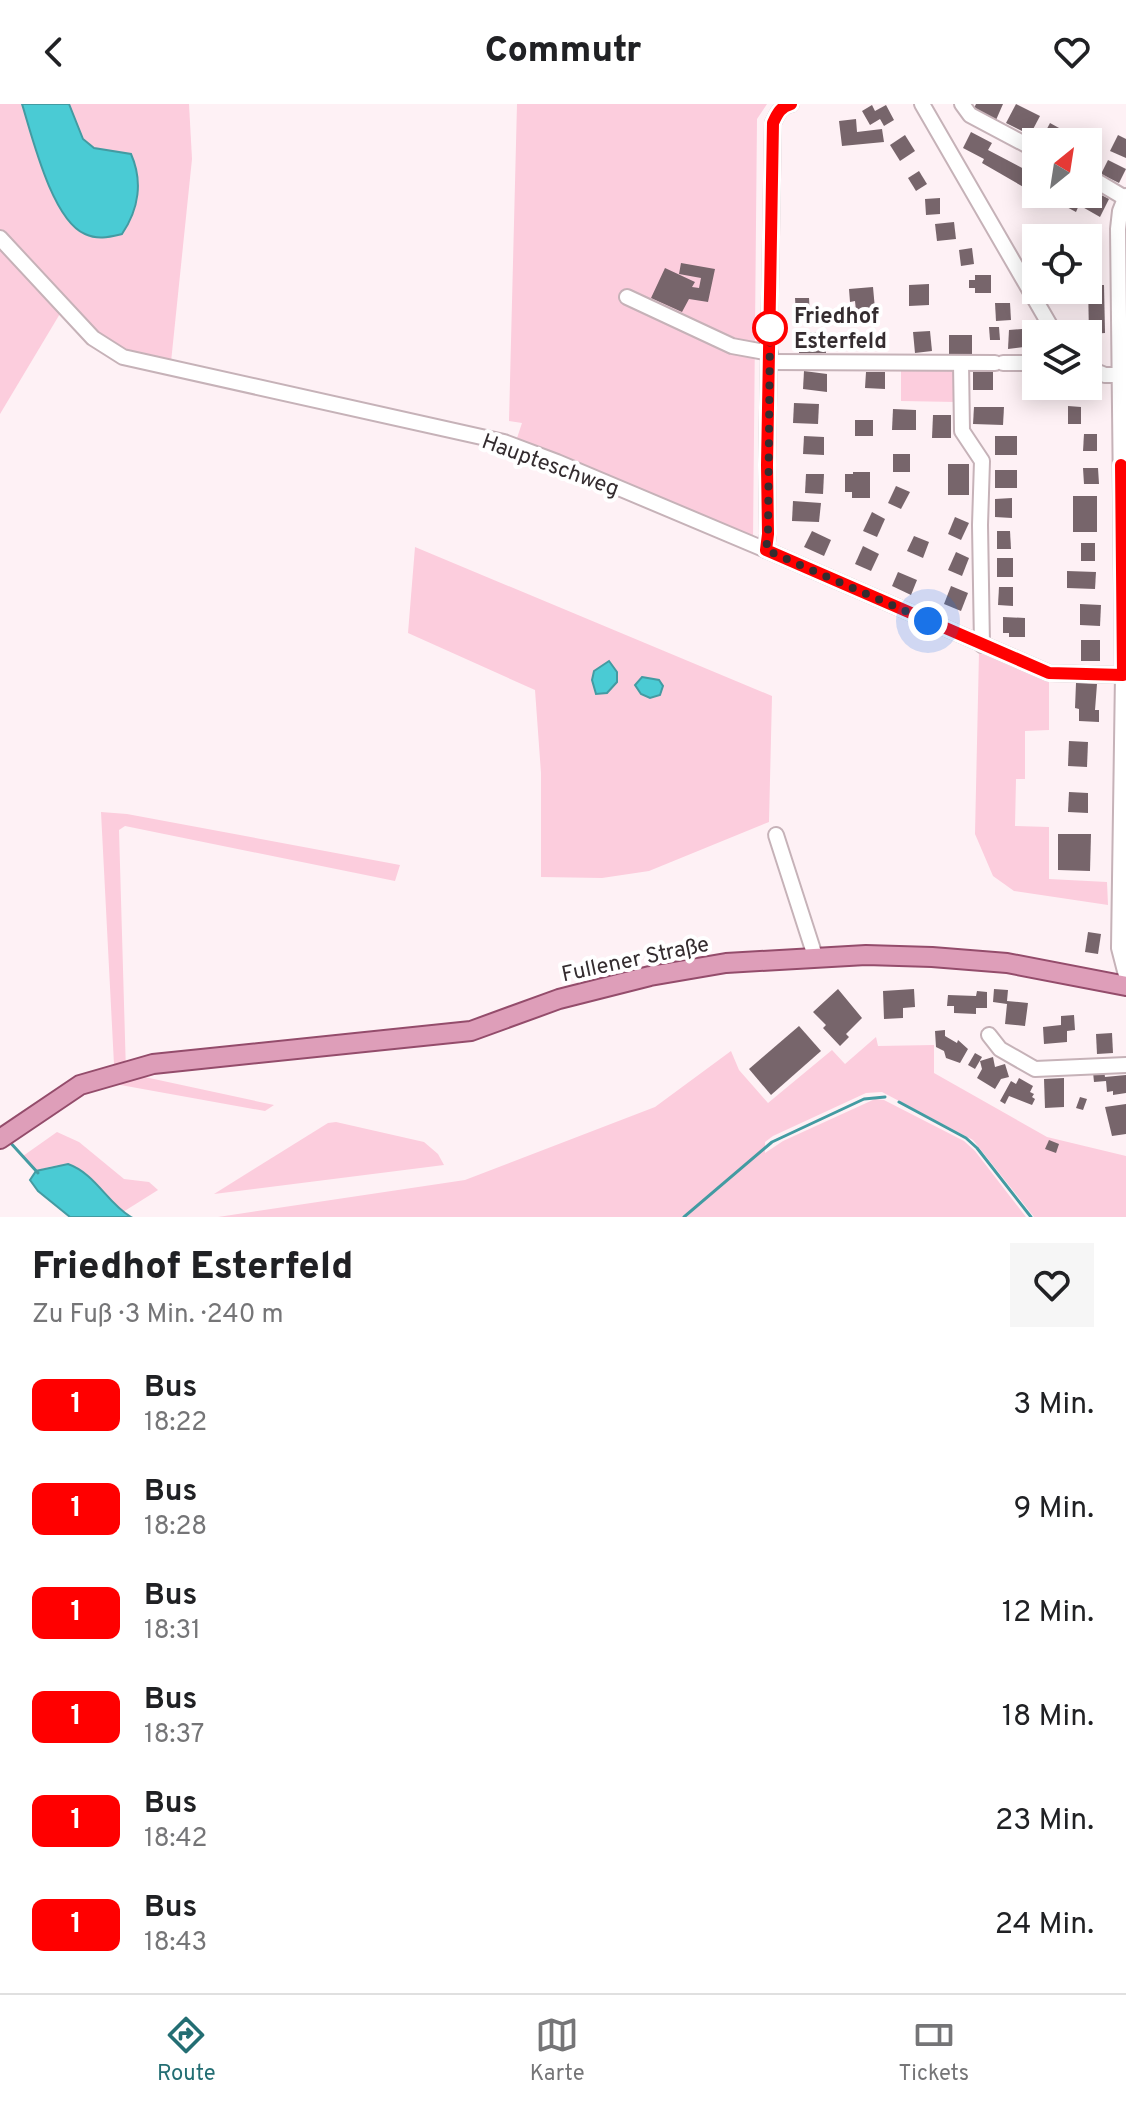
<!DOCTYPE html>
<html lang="de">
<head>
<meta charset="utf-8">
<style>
	:root { --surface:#fff; --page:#f6f6f6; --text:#202124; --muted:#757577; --line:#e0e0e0; --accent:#236e73 }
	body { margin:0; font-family:Overpass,sans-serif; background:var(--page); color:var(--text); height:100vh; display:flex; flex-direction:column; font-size:30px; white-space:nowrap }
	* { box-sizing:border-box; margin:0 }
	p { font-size:26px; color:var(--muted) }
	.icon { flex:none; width:44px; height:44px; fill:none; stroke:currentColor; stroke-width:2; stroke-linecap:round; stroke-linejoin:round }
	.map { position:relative; height:1113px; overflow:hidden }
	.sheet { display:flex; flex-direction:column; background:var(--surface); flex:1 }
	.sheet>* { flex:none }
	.badge { padding:0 16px; border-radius:12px; font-size:28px; line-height:52px }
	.needle { width:52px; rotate:30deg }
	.controls { position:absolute; left:1022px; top:24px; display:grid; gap:16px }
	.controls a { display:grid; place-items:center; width:80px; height:80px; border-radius:0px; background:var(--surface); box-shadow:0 4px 20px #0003; font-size:40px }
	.you { position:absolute; width:40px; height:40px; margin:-20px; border:6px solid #fff; border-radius:50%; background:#1a73e8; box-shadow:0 0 0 12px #1a73e833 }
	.map>.badge { position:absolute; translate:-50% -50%; box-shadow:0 0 0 4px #fff }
	.round { display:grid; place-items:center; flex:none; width:84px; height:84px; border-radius:0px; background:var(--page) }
	.head { display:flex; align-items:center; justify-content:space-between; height:136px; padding:0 32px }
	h1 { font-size:38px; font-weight:800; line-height:60px }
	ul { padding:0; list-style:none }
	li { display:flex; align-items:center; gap:24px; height:104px; padding:0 32px }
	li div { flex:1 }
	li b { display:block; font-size:30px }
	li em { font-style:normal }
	li .badge { min-width:88px; font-weight:700; text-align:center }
	header { display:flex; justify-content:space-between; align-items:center; height:104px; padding:0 32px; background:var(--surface); font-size:36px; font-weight:800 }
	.tabs { display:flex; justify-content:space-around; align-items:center; height:112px; border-top:2px solid var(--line); background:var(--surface); font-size:22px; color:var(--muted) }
	.tabs a { display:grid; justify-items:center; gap:4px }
	.tabs .selected { color:var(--accent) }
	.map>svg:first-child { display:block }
	.green { fill:#fccddd }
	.water { fill:#4acbd4; stroke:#439ba2; stroke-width:2 }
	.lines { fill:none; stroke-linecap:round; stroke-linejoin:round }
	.stream { stroke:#439ba2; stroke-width:3 }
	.building { fill:#77656b }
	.minor-casing { stroke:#c6b2b8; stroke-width:18 }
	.major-casing { stroke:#944c6b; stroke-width:22 }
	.minor { stroke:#fff; stroke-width:14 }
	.major { stroke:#de9eb9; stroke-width:18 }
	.line-casing { stroke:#fff; stroke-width:18 }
	.line { stroke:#f00; stroke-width:12 }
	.walk { stroke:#342c2f; stroke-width:8; stroke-dasharray:0 14.4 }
	.stop-dot { fill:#fff; stroke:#f00; stroke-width:4 }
	.labels { text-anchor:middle; stroke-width:8; stroke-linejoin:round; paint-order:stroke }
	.stop-label { font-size:22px; font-weight:bold; fill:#342c2f; stroke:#fff; text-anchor:start }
	.street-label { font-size:22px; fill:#342c2f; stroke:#fff }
</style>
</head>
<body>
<header><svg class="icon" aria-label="back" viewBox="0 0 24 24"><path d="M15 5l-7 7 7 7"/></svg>Commutr<svg class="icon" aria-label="heart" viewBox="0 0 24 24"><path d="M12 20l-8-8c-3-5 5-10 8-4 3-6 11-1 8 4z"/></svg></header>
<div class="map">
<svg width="1126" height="1113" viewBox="0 0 1126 1113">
	<rect width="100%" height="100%" fill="#fef1f5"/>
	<!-- green -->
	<g class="green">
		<path d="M 0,0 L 189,0 L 192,55 L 171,258 L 127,248 L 108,239 L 0,132 Z"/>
		<path d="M 517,0 L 767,0 L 757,15 L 753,437 L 517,334 L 522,319 L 509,317 Z"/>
		<path d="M 0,142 L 61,208 L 0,310 Z"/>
		<path d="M 901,263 L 951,264 L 954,267 L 956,298 L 901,297 Z"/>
		<path d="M 415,443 L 772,592 L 769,718 L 649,767 L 602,774 L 541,773 L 541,669 L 535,586 L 408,529 Z"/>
		<path d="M 979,548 L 1049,577 L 1049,626 L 1025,627 L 1025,675 L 1016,675 L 1015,722 L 1049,723 L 1049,775 L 1107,778 L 1108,801 L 1014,787 L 993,772 L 975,730 Z"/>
		<path d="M 101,708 L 127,710 L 400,761 L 395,777 L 125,722 L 119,726 L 126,969 L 274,1001 L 265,1007 L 115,980 Z"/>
		<path d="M 876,933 L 878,942 L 934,941 L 934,969 L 1047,1033 L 1126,1052 L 1126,1113 L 1034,1113 L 973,1036 L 882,988 L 866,989 L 773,1032 L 765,1038 L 765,1049 L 783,1037 L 875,995 L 884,996 L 964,1037 L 975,1047 L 1026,1113 L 218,1113 L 465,1076 L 655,1003 L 731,947 L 739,966 L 768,999 L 832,946 L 845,960 Z"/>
		<path d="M 336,1018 L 424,1038 L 438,1050 L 444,1061 L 214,1090 L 328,1019 Z"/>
		<path d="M 57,1028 L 79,1038 L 124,1075 L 149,1078 L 158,1086 L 123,1108 C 90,1080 88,1048 36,1067 L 23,1052 Z"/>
	</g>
	<!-- water -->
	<g class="water">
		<path d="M 22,0 L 69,0 L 83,35 L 94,44 L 131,50 C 143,77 139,105 122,130 C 109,133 98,136 85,130 C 52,116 32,32 22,0 Z"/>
		<path d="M 609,557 L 617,568 L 617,578 L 607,589 L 596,590 L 592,576 L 594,567 Z"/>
		<path d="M 642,573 L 659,576 L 663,582 L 660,591 L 650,594 L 641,590 L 635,581 Z"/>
		<path d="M 68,1060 C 96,1070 107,1099 131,1113 L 70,1113 L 38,1087 L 30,1076 L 36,1067 Z"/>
	</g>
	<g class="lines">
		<!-- stream -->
		<g class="stream">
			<path d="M 899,998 L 966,1034 L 977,1044 L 1031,1113"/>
			<path d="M 8,1036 L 38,1069"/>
			<path d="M 684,1113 L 772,1038 L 864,995 L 885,993"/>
		</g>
	</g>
	<!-- building -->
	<g class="building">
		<path d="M 976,0 L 1003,0 L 996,16 L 974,4 Z"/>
		<path d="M 1016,0 L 1040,12 L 1030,31 L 1006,19 Z"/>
		<path d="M 872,1 L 875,7 L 886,1 L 894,16 L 884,22 L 880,15 L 870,21 L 862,7 Z"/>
		<path d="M 856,15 L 857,28 L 882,25 L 884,38 L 842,42 L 839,17 Z"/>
		<path d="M 1050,19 L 1070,30 L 1065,38 L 1041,36 Z"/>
		<path d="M 971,28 L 992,39 L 988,46 L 1026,66 L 1024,69 L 1036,75 L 1036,90 L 1073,90 L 1082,95 L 1085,90 L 1088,90 L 1088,84 L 1109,95 L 1100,113 L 1079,101 L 1076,108 L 1048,93 L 1046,96 L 982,59 L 984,55 L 963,44 Z"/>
		<path d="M 905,31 L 915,47 L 900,57 L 890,41 Z"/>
		<path d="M 1118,31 L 1126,35 L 1126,54 L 1110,47 Z"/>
		<path d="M 1088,42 L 1096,46 L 1088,62 Z"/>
		<path d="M 1108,56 L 1126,65 L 1119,79 L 1101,70 Z"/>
		<path d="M 919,67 L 927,80 L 916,87 L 908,74 Z"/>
		<path d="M 940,94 L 940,110 L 926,111 L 925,95 Z"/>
		<path d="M 954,118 L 956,135 L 937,137 L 935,120 Z"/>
		<path d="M 1100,122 L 1102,170 L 1088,171 L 1085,123 Z"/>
		<path d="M 972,144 L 974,160 L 961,162 L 959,146 Z"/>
		<path d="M 681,159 L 715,165 L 708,198 L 689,195 L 682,208 L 651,194 L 665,164 L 695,178 L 692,183 L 699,184 L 701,174 L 679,170 Z"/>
		<path d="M 975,171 L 991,171 L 991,189 L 975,189 L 975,184 L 969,184 L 969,176 L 975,176 Z"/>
		<path d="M 929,180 L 929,201 L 909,202 L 909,181 Z"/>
		<path d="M 1088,181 L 1104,181 L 1105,229 L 1089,230 Z"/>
		<path d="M 873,183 L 875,205 L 856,207 L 855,197 L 850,198 L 849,185 Z"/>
		<path d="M 795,194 L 809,194 L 810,212 L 796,212 Z"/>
		<path d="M 995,199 L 1010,199 L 1011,216 L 996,217 Z"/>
		<path d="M 1078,219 L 1096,239 L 1088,246 L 1088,230 L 1068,228 Z"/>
		<path d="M 989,223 L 999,223 L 1000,236 L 990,236 Z"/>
		<path d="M 1022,225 L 1024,243 L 1008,245 L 1009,226 Z"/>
		<path d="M 930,227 L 932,247 L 915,249 L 913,228 Z"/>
		<path d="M 799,228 L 826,229 L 826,249 L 799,249 Z"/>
		<rect x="858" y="229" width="20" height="15"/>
		<rect x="949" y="231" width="23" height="19"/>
		<path d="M 804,267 L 827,270 L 827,288 L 803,285 Z"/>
		<path d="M 866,268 L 885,268 L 885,285 L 865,284 Z"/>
		<rect x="973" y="268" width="20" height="18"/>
		<path d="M 1039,282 L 1055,282 L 1047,290 Z"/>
		<path d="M 1058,282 L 1074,282 L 1065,290 Z"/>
		<path d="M 794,299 L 819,300 L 818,320 L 793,319 Z"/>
		<path d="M 1068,302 L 1081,303 L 1081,320 L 1068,320 Z"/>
		<path d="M 974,303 L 1004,303 L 1003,321 L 973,320 Z"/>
		<path d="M 893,305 L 916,306 L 916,326 L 892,326 Z"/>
		<path d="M 933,311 L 951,311 L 951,334 L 932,334 Z"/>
		<rect x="855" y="316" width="18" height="16"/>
		<path d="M 1084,330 L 1097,330 L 1097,347 L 1083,347 Z"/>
		<path d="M 804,332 L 824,333 L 824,351 L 803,350 Z"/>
		<rect x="995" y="332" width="22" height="19"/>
		<rect x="893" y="350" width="17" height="18"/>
		<rect x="948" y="360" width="21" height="31"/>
		<path d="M 1083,364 L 1098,364 L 1099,380 L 1084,380 Z"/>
		<rect x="995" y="366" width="22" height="18"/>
		<path d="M 853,368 L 870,368 L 870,394 L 852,394 L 852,388 L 845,388 L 845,370 L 853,370 Z"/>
		<path d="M 806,370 L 824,370 L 823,390 L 805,389 Z"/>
		<path d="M 896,382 L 910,388 L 901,405 L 888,399 Z"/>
		<rect x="1073" y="392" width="24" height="36"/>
		<path d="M 1012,394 L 1012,414 L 995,413 L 995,395 Z"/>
		<path d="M 793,397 L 821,399 L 819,418 L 792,417 Z"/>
		<path d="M 872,408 L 885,415 L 877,433 L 863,427 Z"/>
		<path d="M 955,413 L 969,419 L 961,436 L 948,430 Z"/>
		<path d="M 812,427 L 831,436 L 824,452 L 804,443 Z"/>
		<path d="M 997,427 L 1010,427 L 1011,445 L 997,445 Z"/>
		<path d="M 914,432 L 929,438 L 923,454 L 907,447 Z"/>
		<rect x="1081" y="439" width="14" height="18"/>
		<path d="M 863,442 L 879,450 L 871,467 L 855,460 Z"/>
		<path d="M 956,448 L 969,454 L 962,472 L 948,466 Z"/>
		<rect x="997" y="454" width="16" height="19"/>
		<path d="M 1067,467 L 1096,468 L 1095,485 L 1067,484 Z"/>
		<path d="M 898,468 L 917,476 L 911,491 L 892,482 Z"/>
		<path d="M 951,482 L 968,489 L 961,507 L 944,500 Z"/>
		<path d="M 999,483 L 1013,483 L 1013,502 L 998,501 Z"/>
		<path d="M 1080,500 L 1101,501 L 1100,522 L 1080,521 Z"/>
		<path d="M 1003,513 L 1025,514 L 1025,533 L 1009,533 L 1009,529 L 1003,529 Z"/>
		<rect x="1081" y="536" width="19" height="21"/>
		<path d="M 1076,579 L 1097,580 L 1095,606 L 1099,606 L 1099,618 L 1079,617 L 1079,605 L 1075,604 Z"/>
		<path d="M 1069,637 L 1088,638 L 1087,663 L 1068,662 Z"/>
		<path d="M 1069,688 L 1088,689 L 1088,709 L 1068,708 Z"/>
		<path d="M 1058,730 L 1091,730 L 1090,767 L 1058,766 Z"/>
		<path d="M 1088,828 L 1101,830 L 1098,850 L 1085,848 Z"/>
		<path d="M 838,885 L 862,914 L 846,930 L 849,933 L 840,942 L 823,924 L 826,921 L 813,908 Z"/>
		<path d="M 914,885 L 915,903 L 903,904 L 903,914 L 884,915 L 883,887 Z"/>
		<path d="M 994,885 L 1008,886 L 1007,897 L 1028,899 L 1025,922 L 1005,920 L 1007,900 L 993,898 Z"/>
		<path d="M 977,887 L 987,888 L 987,904 L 976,904 L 976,910 L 954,909 L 954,902 L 947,902 L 948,891 L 976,892 Z"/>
		<path d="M 1074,911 L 1075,926 L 1067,927 L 1067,938 L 1044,940 L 1043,923 L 1061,921 L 1061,912 Z"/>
		<path d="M 799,922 L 821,947 L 771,991 L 749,965 Z"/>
		<path d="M 945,926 L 945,932 L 957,939 L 958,936 L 968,945 L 960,959 L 946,954 L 944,947 L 936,943 L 935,927 Z"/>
		<path d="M 1112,929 L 1113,949 L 1097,950 L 1096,930 Z"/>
		<path d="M 975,949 L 982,953 L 975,965 L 968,961 Z"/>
		<path d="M 993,953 L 995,963 L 1005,960 L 1009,973 L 1001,975 L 995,985 L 977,974 L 982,965 L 980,957 Z"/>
		<path d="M 1104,966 L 1105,973 L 1126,971 L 1126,989 L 1113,991 L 1113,987 L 1107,988 L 1106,977 L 1094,978 L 1093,968 Z"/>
		<path d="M 1019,974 L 1033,982 L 1030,988 L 1034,990 L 1032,993 L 1035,995 L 1032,1001 L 1009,992 L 1005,1000 L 1000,997 L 1011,977 L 1016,980 Z"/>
		<path d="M 1064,974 L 1064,1003 L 1045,1004 L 1044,975 Z"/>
		<path d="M 1080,993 L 1087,995 L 1083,1006 L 1076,1004 Z"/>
		<path d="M 1126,1000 L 1126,1030 L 1112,1032 L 1105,1003 Z"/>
		<path d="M 1049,1036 L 1059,1040 L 1056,1049 L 1045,1045 Z"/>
	</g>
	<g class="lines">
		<defs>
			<g id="minor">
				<path d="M 922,0 L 1055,230"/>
				<path d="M 962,0 L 970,11 L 1036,46"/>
				<path d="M 1088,72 L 1125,94"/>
				<path d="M 1126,92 L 1120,107 L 1118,125 L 1123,571 L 1119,844 L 1126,871"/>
				<path d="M 0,134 L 93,234 L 123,253 L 504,338 L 557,358 L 766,446 L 1049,569 L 1123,571"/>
				<path d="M 627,193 L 732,242 L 770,249"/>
				<path d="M 770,258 L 995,259"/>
				<path d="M 961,259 L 962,327 L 982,357 L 980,421 L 982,541"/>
				<path d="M 1003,259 L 1036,259"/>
				<path d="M 1088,264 L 1105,271 L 1126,271"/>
				<path d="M 766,446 L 768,430 L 767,361 L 773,19 C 777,10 781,2 791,0"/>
				<path d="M 776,731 L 815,852"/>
				<path d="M 989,931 L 1000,945 L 1035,965 L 1126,961"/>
			</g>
			<path id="major" d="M 0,1035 L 80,981 L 153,960 L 471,927 L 559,895 L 650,872 L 726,859 L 866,851 L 932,853 L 1007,859 L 1126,882"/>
		</defs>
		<!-- minor casing -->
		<use href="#minor" class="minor-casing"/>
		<!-- major casing -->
		<use href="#major" class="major-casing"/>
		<!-- minor -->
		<use href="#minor" class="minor"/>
		<!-- major -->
		<use href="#major" class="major"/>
	</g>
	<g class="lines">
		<defs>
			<path id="line" d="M 791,0 C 781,2 777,10 773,19 L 767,361 L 768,430 L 766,446 L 1049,569 L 1123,571 L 1121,361"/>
		</defs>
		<!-- line casing -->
		<use href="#line" class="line-casing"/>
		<!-- line -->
		<use href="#line" class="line"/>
		<!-- walk -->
		<path class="walk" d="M 770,224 L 768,430 L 766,446 L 928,517"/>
	</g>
	<!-- markers -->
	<circle class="stop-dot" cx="770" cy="224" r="16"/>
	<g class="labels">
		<!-- stop labels -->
		<g class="stop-label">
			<text x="794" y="219">Friedhof<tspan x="794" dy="25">Esterfeld</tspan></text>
		</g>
		<!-- street labels -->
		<g class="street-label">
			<text transform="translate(551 360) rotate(20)" y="8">Haupteschweg</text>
			<text transform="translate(635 854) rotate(-12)" y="8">Fullener Straße</text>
		</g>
	</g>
</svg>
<div class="controls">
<a><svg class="needle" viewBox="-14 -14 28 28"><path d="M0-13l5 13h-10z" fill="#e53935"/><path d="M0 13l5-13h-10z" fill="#757577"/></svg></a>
<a><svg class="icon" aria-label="locate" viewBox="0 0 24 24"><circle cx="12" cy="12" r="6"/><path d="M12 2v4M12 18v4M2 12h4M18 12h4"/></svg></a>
<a><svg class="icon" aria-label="layers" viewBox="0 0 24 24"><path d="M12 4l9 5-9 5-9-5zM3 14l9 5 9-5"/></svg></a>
</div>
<div class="you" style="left:928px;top:517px"></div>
</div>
<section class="sheet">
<div class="head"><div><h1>Friedhof Esterfeld</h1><p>Zu Fuß · 3 Min. · 240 m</p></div><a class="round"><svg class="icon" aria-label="heart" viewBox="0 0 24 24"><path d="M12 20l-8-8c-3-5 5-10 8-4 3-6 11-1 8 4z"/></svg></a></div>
<ul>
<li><span class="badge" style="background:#f00;color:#fff">1</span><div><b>Bus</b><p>18:22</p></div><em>3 Min.</em></li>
<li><span class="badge" style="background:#f00;color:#fff">1</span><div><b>Bus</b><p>18:28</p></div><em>9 Min.</em></li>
<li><span class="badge" style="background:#f00;color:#fff">1</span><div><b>Bus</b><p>18:31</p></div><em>12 Min.</em></li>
<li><span class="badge" style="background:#f00;color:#fff">1</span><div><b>Bus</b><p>18:37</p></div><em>18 Min.</em></li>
<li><span class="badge" style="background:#f00;color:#fff">1</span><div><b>Bus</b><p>18:42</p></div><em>23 Min.</em></li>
<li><span class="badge" style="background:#f00;color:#fff">1</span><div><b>Bus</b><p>18:43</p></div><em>24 Min.</em></li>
</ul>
</section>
<nav class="tabs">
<a class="selected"><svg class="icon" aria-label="directions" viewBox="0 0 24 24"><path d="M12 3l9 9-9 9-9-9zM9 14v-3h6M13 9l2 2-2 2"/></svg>Route</a>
<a><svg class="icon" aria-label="map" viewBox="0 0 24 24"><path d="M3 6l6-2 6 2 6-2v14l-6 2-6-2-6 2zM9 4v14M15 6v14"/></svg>Karte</a>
<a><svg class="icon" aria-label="tickets" viewBox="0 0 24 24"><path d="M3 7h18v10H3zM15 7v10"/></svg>Tickets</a>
</nav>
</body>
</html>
